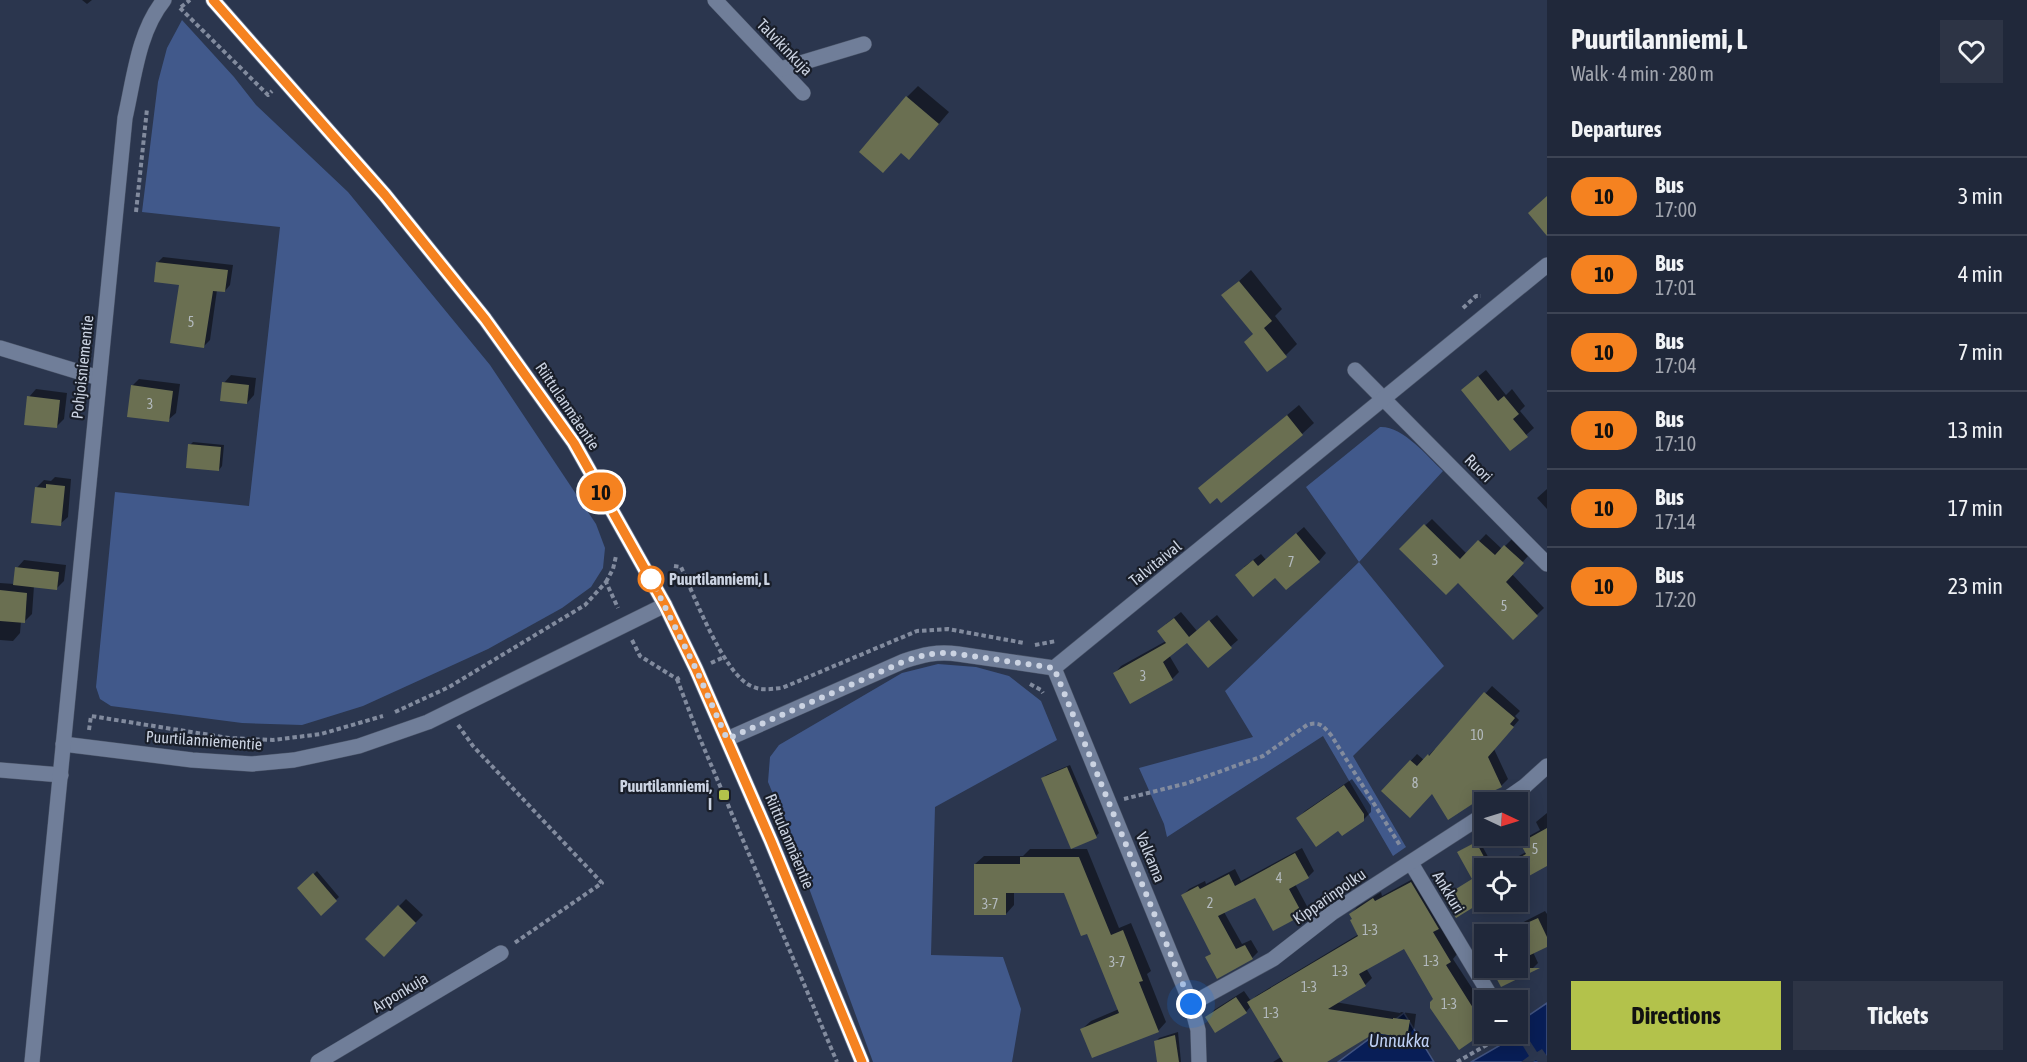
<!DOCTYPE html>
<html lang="en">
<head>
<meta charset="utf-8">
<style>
	:root { --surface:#20283a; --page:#2d3445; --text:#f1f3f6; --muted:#a2a6af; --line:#3d4454; --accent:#b3c24b }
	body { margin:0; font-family:"Asap Condensed",sans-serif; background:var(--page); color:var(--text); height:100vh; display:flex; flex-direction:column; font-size:22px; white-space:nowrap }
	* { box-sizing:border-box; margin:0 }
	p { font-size:20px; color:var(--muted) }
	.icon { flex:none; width:33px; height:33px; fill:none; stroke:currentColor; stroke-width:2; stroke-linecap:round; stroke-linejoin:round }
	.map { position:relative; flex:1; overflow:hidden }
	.drawer { display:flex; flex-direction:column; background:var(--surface); width:480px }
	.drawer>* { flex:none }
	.badge { padding:0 12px; border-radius:20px; font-size:21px; line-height:39px }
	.needle { width:39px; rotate:94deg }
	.buttons { position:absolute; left:1474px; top:792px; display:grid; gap:12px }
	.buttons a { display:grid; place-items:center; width:54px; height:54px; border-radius:0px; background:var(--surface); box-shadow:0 3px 15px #0003,0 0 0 2px var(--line); font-size:30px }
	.you { position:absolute; width:30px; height:30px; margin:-15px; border:4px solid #fff; border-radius:50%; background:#1a73e8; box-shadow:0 0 0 9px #1a73e833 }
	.map>.badge { position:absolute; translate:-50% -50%; box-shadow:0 0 0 3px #fff }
	h2 { padding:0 24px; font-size:22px; line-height:54px }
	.round { display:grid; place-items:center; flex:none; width:63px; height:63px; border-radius:0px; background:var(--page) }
	.overview { display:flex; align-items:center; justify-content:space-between; height:102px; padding:0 24px }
	h1 { font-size:28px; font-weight:700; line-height:45px }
	.action { display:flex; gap:12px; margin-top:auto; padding:12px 24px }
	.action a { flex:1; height:69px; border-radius:0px; background:var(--accent); color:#111; font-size:24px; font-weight:700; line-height:69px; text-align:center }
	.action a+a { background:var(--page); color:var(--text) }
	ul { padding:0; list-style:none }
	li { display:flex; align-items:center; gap:18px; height:78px; padding:0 24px; border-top:2px solid var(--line) }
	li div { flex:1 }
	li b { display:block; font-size:22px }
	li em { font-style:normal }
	li .badge { min-width:66px; font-weight:700; text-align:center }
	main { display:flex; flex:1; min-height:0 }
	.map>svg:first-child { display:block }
	.green { fill:#41598b }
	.water { fill:#081e57; stroke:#425481; stroke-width:1.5 }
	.pier { fill:#2b364e }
	.shadow { fill:#0007 }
	.building { fill:#6a6f51 }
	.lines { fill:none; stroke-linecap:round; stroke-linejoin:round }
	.minor-casing { stroke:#4a5468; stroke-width:16 }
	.tertiary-casing { stroke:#4a5468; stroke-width:16 }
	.path { stroke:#828b9e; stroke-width:4; stroke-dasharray:4.5 3; stroke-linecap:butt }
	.minor { stroke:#707e99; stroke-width:15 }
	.tertiary { stroke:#707e99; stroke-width:15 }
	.line-casing { stroke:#fff; stroke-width:14 }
	.line { stroke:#f58220; stroke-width:9 }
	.walk { stroke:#cbd3e2; stroke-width:6; stroke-dasharray:0 10.8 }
	.stop-dot { fill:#fff; stroke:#f58220; stroke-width:3 }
	.poi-dot { fill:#b3c24b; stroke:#191e29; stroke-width:2 }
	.labels { text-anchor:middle; stroke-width:4.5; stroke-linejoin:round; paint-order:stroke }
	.number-label { font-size:14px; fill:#b3babe }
	.street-label { font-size:16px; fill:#cbd3e2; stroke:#191e29 }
	.stop-label { font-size:16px; font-weight:bold; fill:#cbd3e2; stroke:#191e29; text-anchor:start }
	.poi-label { font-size:16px; font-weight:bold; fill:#cbd3e2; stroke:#191e29; text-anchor:end }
	.water-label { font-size:18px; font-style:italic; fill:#bed0f5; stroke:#191e29 }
</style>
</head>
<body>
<main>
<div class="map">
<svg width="1547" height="1062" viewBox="0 0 1547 1062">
	<rect width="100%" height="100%" fill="#2b364e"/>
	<!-- green -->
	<g class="green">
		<path d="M 182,20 L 234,77 L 256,105 L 348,192 L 490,365 L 596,524 L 605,548 L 603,568 L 591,587 L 562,608 L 488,649 L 363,706 L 302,725 L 242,723 L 111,706 L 100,699 L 96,687 L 115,492 L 249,506 L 280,227 L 142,212 L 158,82 L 167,48 Z"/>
		<path d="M 1380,427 C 1403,426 1427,456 1443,471 L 1359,562 L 1444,666 L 1353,756 L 1406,847 L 1393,856 L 1323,736 L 1167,837 L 1164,824 L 1139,768 L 1253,737 L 1225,691 L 1359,562 L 1306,487 Z"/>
		<path d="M 938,664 L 976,667 L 1009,676 L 1041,701 L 1057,740 L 935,807 L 931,955 L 1003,957 L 1021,1009 L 1012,1062 L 873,1062 L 785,823 L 768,782 L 770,757 L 779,745 L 902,673 Z"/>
	</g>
	<!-- water -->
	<g class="water">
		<path d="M 1547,1003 L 1547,1062 L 1471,1062 L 1523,1032 L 1522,1020 Z"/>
		<path d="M 1404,1013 L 1434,1062 L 1338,1062 Z"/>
	</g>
	<!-- pier -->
	<path class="pier" d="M 1524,1032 L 1537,1052 L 1542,1049 L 1547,1056 L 1547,1062 L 1538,1062 L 1536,1060 L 1533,1062 L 1521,1062 L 1529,1056 L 1517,1036 Z"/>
	<!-- shadow -->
	<g class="shadow">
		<path d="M 82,0 L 92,0 L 87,4 Z"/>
		<path d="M 918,86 L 949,112 L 920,146 L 907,97 Z"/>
		<path d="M 163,257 L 233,265 L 230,285 L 225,291 L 217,290 L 210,340 L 204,346 L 180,284 L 157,263 Z"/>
		<path d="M 1251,270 L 1282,309 L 1275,316 L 1297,344 L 1286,355 L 1254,333 L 1224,295 Z"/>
		<path d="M 1486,370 L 1506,395 L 1512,389 L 1525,406 L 1520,411 L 1534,428 L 1510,449 L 1470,383 Z"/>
		<path d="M 231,375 L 256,378 L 254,395 L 247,403 L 224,383 Z"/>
		<path d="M 139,379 L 180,384 L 176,413 L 168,420 L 132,386 Z"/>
		<path d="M 36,389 L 67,393 L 64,419 L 57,426 L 29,397 Z"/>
		<path d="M 1299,405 L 1314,423 L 1302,434 L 1217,496 L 1200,489 Z"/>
		<path d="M 193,442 L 224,445 L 222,466 L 219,470 L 190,445 Z"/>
		<path d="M 55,477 L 71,479 L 68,517 L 60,524 L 36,488 L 44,480 L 51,481 Z"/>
		<path d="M 1547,489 L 1547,509 L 1537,498 Z"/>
		<path d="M 1432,519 L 1467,554 L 1486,534 L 1502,549 L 1512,539 L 1529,555 L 1512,574 L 1544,608 L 1513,638 L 1458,581 L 1401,549 Z"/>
		<path d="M 1304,527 L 1326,553 L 1319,561 L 1244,567 L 1261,554 L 1266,560 Z"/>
		<path d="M 24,560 L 66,565 L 64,581 L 56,589 L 34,586 L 32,614 L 24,622 L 21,621 L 20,633 L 13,641 L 0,640 L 0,583 L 14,584 L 17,568 Z"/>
		<path d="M 1181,612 L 1197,631 L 1217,615 L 1238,640 L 1208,666 L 1187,641 L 1169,655 L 1179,672 L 1172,679 L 1115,673 L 1121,666 L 1166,641 L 1166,624 Z"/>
		<path d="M 1492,686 L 1520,711 L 1515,716 L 1519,720 L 1494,749 L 1508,779 L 1501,786 L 1478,796 L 1473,802 L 1432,792 L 1383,791 L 1417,754 L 1424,760 L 1435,749 L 1436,750 Z"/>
		<path d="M 1070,765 L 1099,833 L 1096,836 L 1043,779 L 1046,775 Z"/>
		<path d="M 1352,779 L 1371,806 L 1371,812 L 1363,820 L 1339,829 L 1298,818 L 1305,811 Z"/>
		<path d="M 1547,813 L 1547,863 L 1518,879 L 1518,868 L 1512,868 L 1510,864 L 1517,857 L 1526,852 L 1522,844 L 1529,836 L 1540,830 L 1536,822 Z"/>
		<path d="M 1479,840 L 1493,866 L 1493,868 L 1485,868 L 1485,897 L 1482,901 L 1473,879 L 1459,852 Z"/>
		<path d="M 1302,848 L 1314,871 L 1308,877 L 1295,884 L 1308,908 L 1302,914 L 1256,896 L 1224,912 L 1242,944 L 1251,940 L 1258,952 L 1252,958 L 1207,957 L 1212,953 L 1183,895 L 1189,889 L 1205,881 L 1206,884 L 1235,869 L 1241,881 Z"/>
		<path d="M 1030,849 L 1087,849 L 1119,928 L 1131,923 L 1151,971 L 1147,974 L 1166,1022 L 1158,1031 L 1082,1029 L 1091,1021 L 1119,1009 L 1088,932 L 1065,891 L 1014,891 L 1014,905 L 1006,914 L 975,864 L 984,856 L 1023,856 Z"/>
		<path d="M 317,871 L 339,897 L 321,913 L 299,888 Z"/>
		<path d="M 1418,876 L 1457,954 L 1453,959 L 1483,1005 L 1485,1003 L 1485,1031 L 1435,999 L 1404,947 L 1366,968 L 1372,978 L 1365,985 L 1335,1002 L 1400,1013 L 1401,1012 L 1416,1014 L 1414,1029 L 1407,1036 L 1375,1031 L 1323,1062 L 1273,1062 L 1281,1057 L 1251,1006 L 1246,1012 L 1207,1017 L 1214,1010 L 1244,991 L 1251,1001 L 1256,996 L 1359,934 L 1351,914 L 1357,907 L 1381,892 L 1382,896 Z"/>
		<path d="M 406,899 L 423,915 L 384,955 L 367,939 Z"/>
		<path d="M 1545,911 L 1547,914 L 1547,946 L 1533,952 L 1538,963 L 1531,970 L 1502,985 L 1493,968 L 1518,968 L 1518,934 L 1506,934 L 1514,927 Z"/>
		<path d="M 1178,1032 L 1181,1062 L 1159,1062 L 1156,1042 L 1159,1038 Z"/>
	</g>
	<!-- building -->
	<g class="building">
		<path d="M 906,96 L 939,124 L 909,160 L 901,153 L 883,173 L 859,152 Z"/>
		<path d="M 1547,196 L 1547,236 L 1528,213 Z"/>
		<path d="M 156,262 L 228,270 L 225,292 L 213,291 L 204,348 L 170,343 L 179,285 L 154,282 Z"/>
		<path d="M 1239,281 L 1272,321 L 1264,328 L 1287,357 L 1267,372 L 1244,342 L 1253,334 L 1221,295 Z"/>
		<path d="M 1478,376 L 1498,401 L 1504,396 L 1519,414 L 1513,419 L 1528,437 L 1510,451 L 1461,390 Z"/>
		<path d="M 222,382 L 249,385 L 247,404 L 220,401 Z"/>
		<path d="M 131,385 L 173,391 L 169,422 L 127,417 Z"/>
		<path d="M 27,396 L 60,400 L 57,428 L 24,425 Z"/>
		<path d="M 1287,415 L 1303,435 L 1221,503 L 1217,498 L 1210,504 L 1198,488 Z"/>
		<path d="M 188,444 L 221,447 L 219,471 L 186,468 Z"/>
		<path d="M 46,484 L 65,486 L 61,526 L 31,523 L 35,487 L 46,488 Z"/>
		<path d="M 1424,524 L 1460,559 L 1478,540 L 1495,555 L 1504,545 L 1524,563 L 1506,582 L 1538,616 L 1513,640 L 1458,583 L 1446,595 L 1399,549 Z"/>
		<path d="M 1296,533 L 1320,562 L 1286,590 L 1275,578 L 1253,597 L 1235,575 L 1253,560 L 1258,566 Z"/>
		<path d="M 15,567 L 59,572 L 57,590 L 13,585 Z"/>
		<path d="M 0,590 L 27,593 L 25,623 L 0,621 Z"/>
		<path d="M 1174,618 L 1189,637 L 1209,620 L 1232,648 L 1208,668 L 1187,643 L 1163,662 L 1173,680 L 1130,704 L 1113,673 L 1166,643 L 1157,631 Z"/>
		<path d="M 1484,692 L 1515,718 L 1510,724 L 1514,727 L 1488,757 L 1502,787 L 1472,801 L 1474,803 L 1448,820 L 1432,794 L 1410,818 L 1381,791 L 1410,760 L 1417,766 L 1428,754 L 1429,756 Z"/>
		<path d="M 1067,767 L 1097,838 L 1071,849 L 1041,778 Z"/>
		<path d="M 1344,785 L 1364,814 L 1364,821 L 1342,836 L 1338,831 L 1316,847 L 1296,818 Z"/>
		<path d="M 1547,828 L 1547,866 L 1518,882 L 1518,868 L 1511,868 L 1508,864 L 1526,854 L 1520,843 Z"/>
		<path d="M 1476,842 L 1490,868 L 1485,868 L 1485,892 L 1482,902 L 1456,918 L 1443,897 L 1472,879 L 1457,852 Z"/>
		<path d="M 1295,853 L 1309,878 L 1289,889 L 1303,915 L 1273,931 L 1255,898 L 1218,916 L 1236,949 L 1245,945 L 1253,959 L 1217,979 L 1205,957 L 1211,954 L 1181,895 L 1198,886 L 1200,889 L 1229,874 L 1235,886 Z"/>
		<path d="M 1020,857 L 1079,857 L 1111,935 L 1123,930 L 1143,981 L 1139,982 L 1159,1032 L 1092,1058 L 1080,1029 L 1119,1013 L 1087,934 L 1081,936 L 1064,893 L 1006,893 L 1006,915 L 974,915 L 974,864 L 1020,864 Z"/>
		<path d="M 313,873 L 337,901 L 321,916 L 297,888 Z"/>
		<path d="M 1411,882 L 1439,929 L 1433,932 L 1451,962 L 1446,965 L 1475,1011 L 1478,1009 L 1485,1020 L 1485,1032 L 1459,1050 L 1430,1008 L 1430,1002 L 1433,999 L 1404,949 L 1359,974 L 1366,986 L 1328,1009 L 1393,1019 L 1393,1018 L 1410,1020 L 1407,1038 L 1375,1033 L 1327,1062 L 1283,1062 L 1247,1002 L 1358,936 L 1350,920 L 1352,919 L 1349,914 L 1373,898 L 1375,901 Z"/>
		<path d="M 398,905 L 416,923 L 384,957 L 365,939 Z"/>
		<path d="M 1538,918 L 1547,937 L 1547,947 L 1518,961 L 1518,927 Z"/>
		<path d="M 1491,968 L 1540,968 L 1501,987 Z"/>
		<path d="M 1236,997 L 1247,1013 L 1215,1033 L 1205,1017 Z"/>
		<path d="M 1175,1035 L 1179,1062 L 1157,1062 L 1154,1041 Z"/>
	</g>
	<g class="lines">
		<defs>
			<g id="minor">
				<path d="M 715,0 L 803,93"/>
				<path d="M 781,69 L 864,44"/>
				<path d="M 0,348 L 99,378"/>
				<path d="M 1355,370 L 1547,564"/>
				<path d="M 1054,668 L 1191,1004 L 1198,1030 L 1199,1062"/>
				<path d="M 727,739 L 904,661 C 922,655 937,651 958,654 L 1054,668 L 1547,265"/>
				<path d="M 63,744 L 192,760 L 252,764 L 294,760 L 359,746 L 428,722 L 665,605"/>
				<path d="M 0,770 L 61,775"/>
				<path d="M 1502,802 L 1525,786 L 1547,766"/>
				<path d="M 1411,863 L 1493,1000"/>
				<path d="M 1191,1004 L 1273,959 L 1332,913 L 1485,814"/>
				<path d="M 32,1062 L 125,118 C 134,79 138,32 164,0"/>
				<path d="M 318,1062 L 501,953"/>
			</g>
			<path id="tertiary" d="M 213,0 L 385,195 L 485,319 L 574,443 L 665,605 L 696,669 L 771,841 L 862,1062"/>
		</defs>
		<!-- minor casing -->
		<use href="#minor" class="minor-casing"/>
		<!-- tertiary casing -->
		<use href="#tertiary" class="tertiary-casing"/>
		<!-- path -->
		<g class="path">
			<path d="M 181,7 L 190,0"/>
			<path d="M 180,8 L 268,95 L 272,91"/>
			<path d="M 136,212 L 147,109"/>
			<path d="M 1463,308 L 1476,296 L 1481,296"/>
			<path d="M 674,566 L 681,567 C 694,595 723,673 751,686 C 762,691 770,689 782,688 L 917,631 L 948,629 L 1024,643"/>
			<path d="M 606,582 L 613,569 L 616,556"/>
			<path d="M 632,640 L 640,656 L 677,679 L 682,676"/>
			<path d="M 1035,645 L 1056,641"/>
			<path d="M 711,663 L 724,657"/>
			<path d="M 677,679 L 698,734 L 837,1062"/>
			<path d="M 1030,684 L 1041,690 L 1043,693"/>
			<path d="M 395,712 L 449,687 L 585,605 L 606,582 L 618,608"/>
			<path d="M 458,725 L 473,746 L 602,883 L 513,944"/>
			<path d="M 89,730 L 91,716 L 229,738 L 273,740 L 321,734 L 383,716"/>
			<path d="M 1124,799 L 1188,783 L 1263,756 L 1307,725 C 1320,721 1323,726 1331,735 L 1401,847"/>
			<path d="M 1518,1032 L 1520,1034"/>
			<path d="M 1457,1062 L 1506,1034"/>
		</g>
		<!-- minor -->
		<use href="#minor" class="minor"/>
		<!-- tertiary -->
		<use href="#tertiary" class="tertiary"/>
	</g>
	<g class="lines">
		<defs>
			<path id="line" d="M 213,0 L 385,195 L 485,319 L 574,443 L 665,605 L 696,669 L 771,841 L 862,1062"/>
		</defs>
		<!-- line casing -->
		<use href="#line" class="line-casing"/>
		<!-- line -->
		<use href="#line" class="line"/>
		<!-- walk -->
		<path class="walk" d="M 651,579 L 696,669 L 727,739 L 903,662 C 922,655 937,651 958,654 L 1054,668 L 1191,1004"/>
	</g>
	<!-- markers -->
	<circle class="stop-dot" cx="651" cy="579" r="12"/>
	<rect class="poi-dot" x="718" y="789" width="12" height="12" rx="3"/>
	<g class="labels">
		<!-- number labels -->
		<g class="number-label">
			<text x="191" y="327">5</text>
			<text x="150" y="409">3</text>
			<text x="1435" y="565">3</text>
			<text x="1291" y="567">7</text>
			<text x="1504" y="611">5</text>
			<text x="1143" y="681">3</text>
			<text x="1477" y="740">10</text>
			<text x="1415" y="788">8</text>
			<text x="1535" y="854">5</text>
			<text x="1279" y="883">4</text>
			<text x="1210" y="908">2</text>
			<text x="990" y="909">3-7</text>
			<text x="1370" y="935">1-3</text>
			<text x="1431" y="966">1-3</text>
			<text x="1117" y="967">3-7</text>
			<text x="1340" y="976">1-3</text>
			<text x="1309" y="992">1-3</text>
			<text x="1449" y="1009">1-3</text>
			<text x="1271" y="1018">1-3</text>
		</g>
		<!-- street labels -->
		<g class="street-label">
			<text transform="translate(785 47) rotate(46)" y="6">Talvikinkuja</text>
			<text transform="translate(82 367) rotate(-84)" y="6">Pohjoisniementie</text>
			<text transform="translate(568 406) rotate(56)" y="6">Riittulanmäentie</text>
			<text transform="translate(1479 468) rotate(45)" y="6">Ruori</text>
			<text transform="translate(1155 563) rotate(-39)" y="6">Talvitaival</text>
			<text transform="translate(204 740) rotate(4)" y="6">Puurtilanniementie</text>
			<text transform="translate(790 841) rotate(67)" y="6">Riittulanmäentie</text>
			<text transform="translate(1151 857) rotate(68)" y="6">Valkama</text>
			<text transform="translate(1449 892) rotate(59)" y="6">Ankkuri</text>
			<text transform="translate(1329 896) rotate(-35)" y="6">Kipparinpolku</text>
			<text transform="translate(400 992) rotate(-31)" y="6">Arponkuja</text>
		</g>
		<!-- stop labels -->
		<g class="stop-label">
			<text x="669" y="585">Puurtilanniemi, L</text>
		</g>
		<!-- poi labels -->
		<g class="poi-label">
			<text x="712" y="792">Puurtilanniemi,<tspan x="712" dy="18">I</tspan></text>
		</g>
		<!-- water labels -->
		<g class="water-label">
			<text x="1399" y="1047">Unnukka</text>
		</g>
	</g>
</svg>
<div class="buttons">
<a><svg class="needle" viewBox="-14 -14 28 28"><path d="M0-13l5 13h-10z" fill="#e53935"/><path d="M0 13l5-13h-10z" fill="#a2a6af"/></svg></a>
<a><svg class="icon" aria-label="locate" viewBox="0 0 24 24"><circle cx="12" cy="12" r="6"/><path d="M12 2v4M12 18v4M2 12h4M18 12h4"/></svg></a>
<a>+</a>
<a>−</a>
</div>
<div class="you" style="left:1191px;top:1004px"></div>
<b class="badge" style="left:601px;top:492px;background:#f58220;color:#111">10</b>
</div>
<section class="drawer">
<div class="overview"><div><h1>Puurtilanniemi, L</h1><p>Walk · 4 min · 280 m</p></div><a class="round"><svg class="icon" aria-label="heart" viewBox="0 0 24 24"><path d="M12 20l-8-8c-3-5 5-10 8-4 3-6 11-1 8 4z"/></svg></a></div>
<h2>Departures</h2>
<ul>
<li><span class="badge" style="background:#f58220;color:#111">10</span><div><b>Bus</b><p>17:00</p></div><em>3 min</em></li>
<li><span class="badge" style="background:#f58220;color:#111">10</span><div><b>Bus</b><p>17:01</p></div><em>4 min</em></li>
<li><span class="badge" style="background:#f58220;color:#111">10</span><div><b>Bus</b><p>17:04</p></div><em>7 min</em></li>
<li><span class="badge" style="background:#f58220;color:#111">10</span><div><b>Bus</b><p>17:10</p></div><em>13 min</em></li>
<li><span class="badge" style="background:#f58220;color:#111">10</span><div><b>Bus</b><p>17:14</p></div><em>17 min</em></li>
<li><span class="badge" style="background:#f58220;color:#111">10</span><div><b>Bus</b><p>17:20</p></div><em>23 min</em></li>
</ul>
<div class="action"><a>Directions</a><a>Tickets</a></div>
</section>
</main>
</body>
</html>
